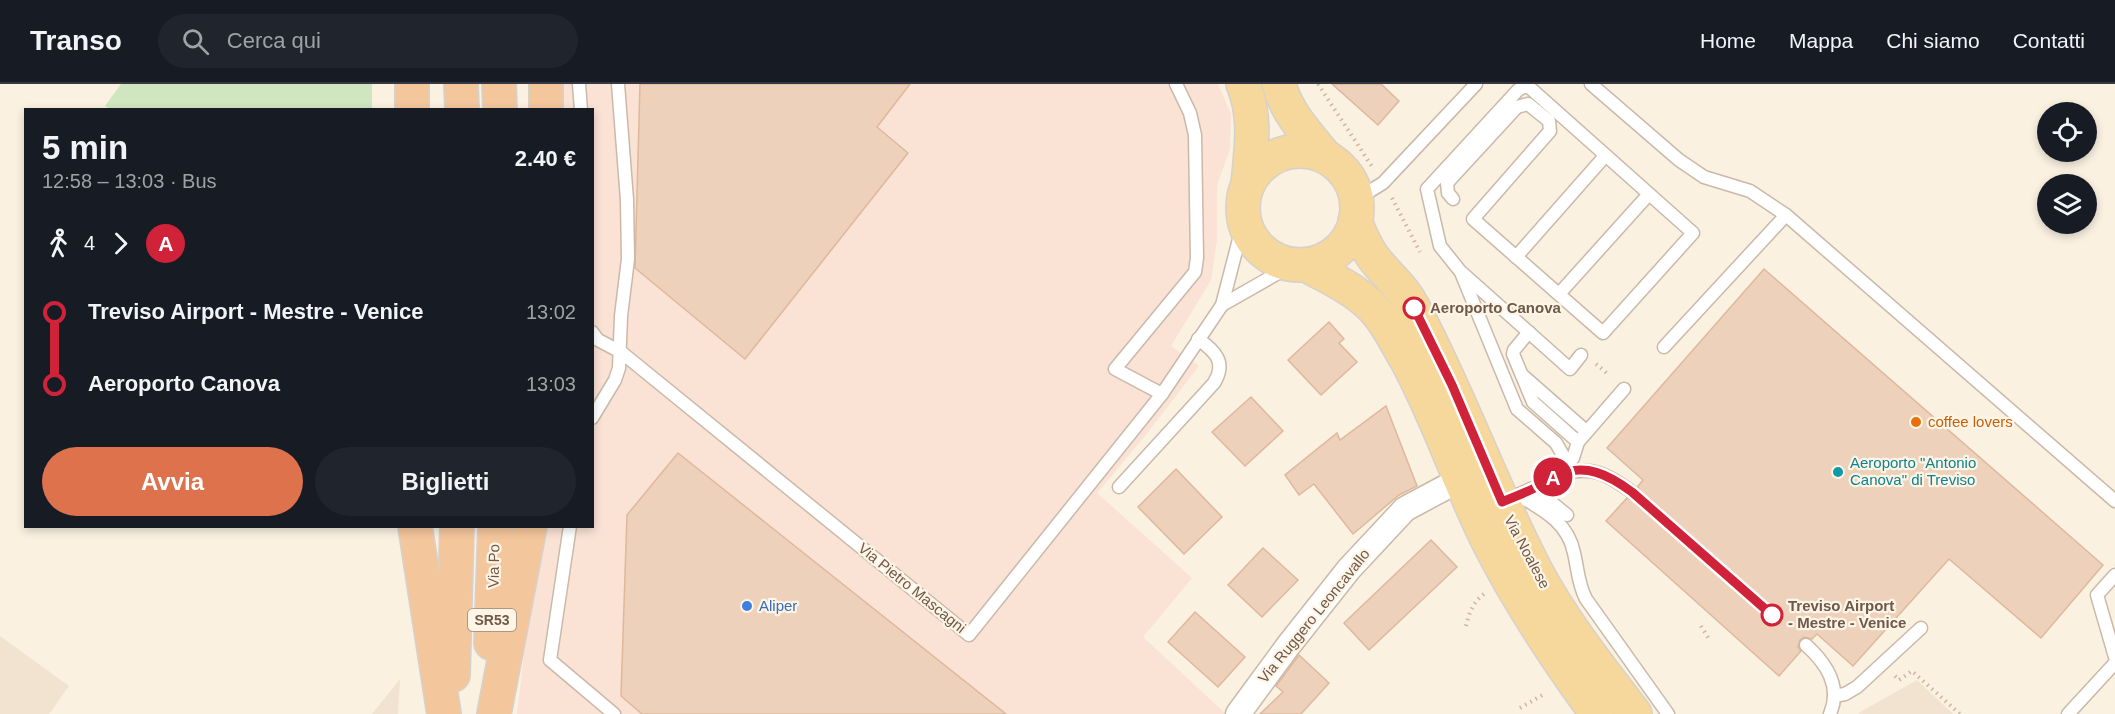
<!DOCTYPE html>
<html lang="it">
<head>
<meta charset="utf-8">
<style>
	:root { --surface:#171b24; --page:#20242c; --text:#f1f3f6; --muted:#9ea1a6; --line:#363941; --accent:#dd724d }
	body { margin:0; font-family:Helvetica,sans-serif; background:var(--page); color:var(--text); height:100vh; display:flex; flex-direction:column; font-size:22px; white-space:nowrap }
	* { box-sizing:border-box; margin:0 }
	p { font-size:20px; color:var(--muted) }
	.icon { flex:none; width:33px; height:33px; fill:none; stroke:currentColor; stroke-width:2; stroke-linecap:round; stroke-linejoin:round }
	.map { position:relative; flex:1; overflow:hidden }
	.side { position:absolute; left:24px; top:24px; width:570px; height:420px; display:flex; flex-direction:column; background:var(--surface); border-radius:0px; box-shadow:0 3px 9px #0003 }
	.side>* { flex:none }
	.badge { padding:0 12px; border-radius:20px; font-size:21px; line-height:39px }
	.controls { position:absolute; left:2037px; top:18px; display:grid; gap:12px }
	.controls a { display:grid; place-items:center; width:60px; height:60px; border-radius:50%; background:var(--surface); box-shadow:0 3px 9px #0003; font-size:30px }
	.map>.badge { position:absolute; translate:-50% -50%; box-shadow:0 0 0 3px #fff }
	.legs { display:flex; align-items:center; gap:9px; height:66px; padding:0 18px; font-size:20px }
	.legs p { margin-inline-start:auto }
	.summary { display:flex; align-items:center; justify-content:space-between; height:102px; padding:0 18px }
	h1 { font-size:33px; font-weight:800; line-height:45px }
	.button { display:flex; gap:12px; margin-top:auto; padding:12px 18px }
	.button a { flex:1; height:69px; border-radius:36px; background:var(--accent); color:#fff; font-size:24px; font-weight:800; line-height:69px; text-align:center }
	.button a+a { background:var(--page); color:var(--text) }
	ul { padding:0 18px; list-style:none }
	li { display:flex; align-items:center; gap:21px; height:72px; font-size:22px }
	li i { display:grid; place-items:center; width:9px; height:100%; margin:0 8px; background:currentColor }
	li i::after { content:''; width:15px; height:15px; margin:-8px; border:4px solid; border-radius:50%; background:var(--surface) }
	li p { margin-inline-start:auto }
	li:first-child i { background:linear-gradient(#0000 50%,currentColor 0) }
	li:last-child i { background:linear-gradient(currentColor 50%,#0000 0) }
	header { display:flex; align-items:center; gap:36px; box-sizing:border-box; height:84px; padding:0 30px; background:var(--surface); border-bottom:2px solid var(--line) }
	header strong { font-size:28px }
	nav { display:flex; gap:33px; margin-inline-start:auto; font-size:21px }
	.search { width:420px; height:54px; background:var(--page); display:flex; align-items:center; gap:15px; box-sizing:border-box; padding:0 21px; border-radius:33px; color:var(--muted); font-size:22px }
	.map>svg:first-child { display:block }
	.residential { fill:#f1e3d0 }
	.commercial { fill:#fae2d5 }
	.green { fill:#cfe6c1 }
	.building { fill:#eed1ba; stroke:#dfb89c; stroke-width:1.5 }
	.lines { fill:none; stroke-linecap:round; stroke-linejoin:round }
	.service-casing { stroke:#cab9a9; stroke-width:15 }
	.minor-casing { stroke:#cab9a9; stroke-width:27 }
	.primary-casing { stroke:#d7d1cc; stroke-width:36 }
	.trunk-casing { stroke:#d7d1cc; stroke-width:36 }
	.path { stroke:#d2b49e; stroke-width:4; stroke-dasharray:1.5 4.5; stroke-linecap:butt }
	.service { stroke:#fff; stroke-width:12 }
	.minor { stroke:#fff; stroke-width:24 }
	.primary { stroke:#f6d89d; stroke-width:33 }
	.trunk { stroke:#f4c69c; stroke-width:33 }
	.line-1-casing { stroke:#fff; stroke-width:14 }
	.line-1 { stroke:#d02239; stroke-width:9 }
	.stop-1-dot { fill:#fff; stroke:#d02239; stroke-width:3 }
	.food-dot { fill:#e8710a; stroke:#fef5e6; stroke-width:2 }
	.culture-dot { fill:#0f9aa8; stroke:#fef5e6; stroke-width:2 }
	.shop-dot { fill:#3f7fe0; stroke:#fef5e6; stroke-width:2 }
	.labels { text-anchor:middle; stroke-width:4.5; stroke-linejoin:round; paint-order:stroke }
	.shield { fill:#fef5e6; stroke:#9a8879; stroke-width:1.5 }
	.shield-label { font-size:14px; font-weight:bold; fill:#6f594a }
	.stop-label { font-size:15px; font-weight:bold; fill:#6f594a; stroke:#fef5e6; text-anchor:start }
	.food-label { font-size:15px; fill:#c56008; stroke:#fef5e6; text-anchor:start }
	.culture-label { font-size:15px; fill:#0d838f; stroke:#fef5e6; text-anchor:start }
	.street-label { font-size:15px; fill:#6f594a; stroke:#fef5e6 }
	.shop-label { font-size:15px; fill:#366cbe; stroke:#fef5e6; text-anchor:start }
</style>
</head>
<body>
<header>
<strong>Transo</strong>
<div class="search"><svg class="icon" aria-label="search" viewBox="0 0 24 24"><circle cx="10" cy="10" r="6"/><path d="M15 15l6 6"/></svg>Cerca qui</div>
<nav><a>Home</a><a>Mappa</a><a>Chi siamo</a><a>Contatti</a></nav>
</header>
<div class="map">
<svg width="2115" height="630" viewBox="0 0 2115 630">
	<rect width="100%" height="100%" fill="#faf1e1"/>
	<!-- residential -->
	<g class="residential">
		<path d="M 0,552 L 69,602 L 49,630 L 0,630 Z"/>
		<path d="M 400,595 L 398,630 L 372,630 Z"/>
		<path d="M 1917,596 L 1953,630 L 1858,630 L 1862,627 Z"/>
	</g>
	<!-- commercial -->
	<path class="commercial" d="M 564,0 L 1218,0 L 1231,30 L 1230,65 L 1217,101 L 1217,156 L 1211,196 L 1171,262 L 1199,282 L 1149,347 L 1097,409 L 1192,494 L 1143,553 L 1226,630 L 517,630 L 539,443 L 592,442 L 592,26 L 563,25 Z"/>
	<!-- green -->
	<path class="green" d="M 121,0 L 372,0 L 372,25 L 111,25 L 105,22 Z"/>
	<!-- building -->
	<g class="building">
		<path d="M 640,0 L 910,0 L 877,43 L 908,69 L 745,275 L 635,184 Z"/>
		<path d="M 1332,0 L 1381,0 L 1399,17 L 1378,41 Z"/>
		<path d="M 1764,185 L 2103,481 L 2041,554 L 1949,475 L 1853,582 L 1817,550 L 1812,555 L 1804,553 L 1800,556 L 1798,563 L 1801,567 L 1779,592 L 1606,437 L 1627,414 L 1632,416 L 1638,413 L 1640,408 L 1638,402 L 1643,396 L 1607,364 Z"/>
		<path d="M 1329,238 L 1344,255 L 1339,259 L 1357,278 L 1321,311 L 1288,276 Z"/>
		<path d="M 1251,313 L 1283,347 L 1245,382 L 1212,348 Z"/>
		<path d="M 1386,322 L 1417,402 L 1399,411 L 1353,450 L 1314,400 L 1299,411 L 1285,391 L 1337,349 L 1340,356 Z"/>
		<path d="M 678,369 L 1006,630 L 642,630 L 621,612 L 627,431 Z"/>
		<path d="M 1176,385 L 1222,433 L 1184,470 L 1138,423 Z"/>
		<path d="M 1431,456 L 1457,483 L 1369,566 L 1344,539 Z"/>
		<path d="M 1263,464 L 1298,496 L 1262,533 L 1228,501 Z"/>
		<path d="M 1195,528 L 1245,573 L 1218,603 L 1168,558 Z"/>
		<path d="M 1299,571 L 1329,599 L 1301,630 L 1260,630 L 1283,608 L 1276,602 Z"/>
	</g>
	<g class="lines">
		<defs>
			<g id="service">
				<path d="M 579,0 L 581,26"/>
				<path d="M 1591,0 L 1679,76 L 1704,93 L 1750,107 L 1786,131 L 2115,417"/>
				<path d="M 1355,109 L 1370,107 L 1383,99 L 1476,0"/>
				<path d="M 1453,115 L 1448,109 L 1447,99 L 1517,23 L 1528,20 L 1549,37 L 1550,47 L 1473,135 L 1603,249 L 1693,149 L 1529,3 L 1523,3 L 1518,6 L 1427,105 L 1440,162 L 1460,187 L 1570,285 L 1581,271"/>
				<path d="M 1516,173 L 1605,72"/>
				<path d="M 1462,191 L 1517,325 L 1556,359 L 1564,373 L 1564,383"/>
				<path d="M 1559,210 L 1649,110"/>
				<path d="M 1222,221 L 1294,180"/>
				<path d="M 592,248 L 598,256 L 621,268 L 969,551 L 1162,310 L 1222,221 L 1244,136"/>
				<path d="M 1529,248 L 1514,266 L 1513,270 L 1533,318 L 1578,358"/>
				<path d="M 1664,263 L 1786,131"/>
				<path d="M 1522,291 L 1586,347"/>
				<path d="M 1162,310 L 1115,285 L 1195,188 L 1197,174 L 1195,51 L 1190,29 L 1176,0"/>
				<path d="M 592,334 L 615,296 L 619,284 L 621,232 L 628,175 L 627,116 L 618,0"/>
				<path d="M 1559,391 C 1592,381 1605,389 1632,408"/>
				<path d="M 1119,403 L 1214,299 C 1227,278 1215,267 1198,255"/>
				<path d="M 1518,411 C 1543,426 1568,438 1574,469 C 1578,486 1578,500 1586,515 L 1668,630"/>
				<path d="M 1515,412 L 1549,397 L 1564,383 L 1573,374 L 1578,358 L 1624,305"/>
				<path d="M 1528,413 L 1551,418 L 1567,431"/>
				<path d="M 570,442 L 550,576 L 614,630"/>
				<path d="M 2115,491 L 2097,511 L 2115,573"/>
				<path d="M 1806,561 C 1826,579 1842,602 1830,630"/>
				<path d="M 1834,612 L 1845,610 L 1857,603 L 1921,544"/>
				<path d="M 2068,630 L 2115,579"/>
			</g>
			<path id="minor" d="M 1238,630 L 1288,562 L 1349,485 L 1405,425 L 1474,388"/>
			<g id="primary">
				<path d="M 1243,0 C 1257,32 1251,67 1248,100"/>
				<path d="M 1279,0 C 1286,28 1307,50 1325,72"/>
				<circle cx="1300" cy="124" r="57"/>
				<path d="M 1355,137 C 1360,150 1365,162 1373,173 C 1386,191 1403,203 1413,223 C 1459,309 1491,401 1536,487 C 1563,538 1600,584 1635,630"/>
				<path d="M 1306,181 C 1330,194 1355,205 1374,225 C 1387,239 1396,258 1406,275 C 1438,333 1458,397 1488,457 C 1519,519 1556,574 1597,630"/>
			</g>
			<g id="trunk">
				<path d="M 412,0 L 412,26"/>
				<path d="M 461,0 L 462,26"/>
				<path d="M 499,0 L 500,26"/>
				<path d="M 546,0 L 546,26"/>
				<path d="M 415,442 L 444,630"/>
				<path d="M 491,559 L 495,442"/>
				<path d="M 453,591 L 457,442"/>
				<path d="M 494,630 L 530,442"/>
			</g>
		</defs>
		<!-- service casing -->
		<use href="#service" class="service-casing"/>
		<!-- minor casing -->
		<use href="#minor" class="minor-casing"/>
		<!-- primary casing -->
		<use href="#primary" class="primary-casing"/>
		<!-- trunk casing -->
		<use href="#trunk" class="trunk-casing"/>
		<!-- path -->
		<g class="path">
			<path d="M 1318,0 L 1373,84"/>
			<path d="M 1392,114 L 1420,168"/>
			<path d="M 1596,280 L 1609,291"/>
			<path d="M 1466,542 C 1469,529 1473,518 1484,510"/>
			<path d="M 1701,542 L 1709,555"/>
			<path d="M 1895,592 L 1899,596 L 1912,587 L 1960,630"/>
			<path d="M 1520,624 L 1546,609"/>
		</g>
		<!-- service -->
		<use href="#service" class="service"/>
		<!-- minor -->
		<use href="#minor" class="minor"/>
		<!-- primary -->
		<use href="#primary" class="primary"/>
		<!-- trunk -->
		<use href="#trunk" class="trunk"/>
	</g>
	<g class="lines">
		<defs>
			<path id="line-1" d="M 1414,224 L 1452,301 L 1502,418 C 1516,412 1531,407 1544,399 C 1548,397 1552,394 1556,392 C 1585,378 1609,391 1632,408 L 1772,531"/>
		</defs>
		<!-- line-1 casing -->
		<use href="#line-1" class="line-1-casing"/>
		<!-- line-1 -->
		<use href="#line-1" class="line-1"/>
	</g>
	<!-- markers -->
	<g class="stop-1-dot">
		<circle cx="1414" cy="224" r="10"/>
		<circle cx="1772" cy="531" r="10"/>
	</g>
	<circle class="food-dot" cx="1916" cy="338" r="6"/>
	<circle class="culture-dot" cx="1838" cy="388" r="6"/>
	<circle class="shop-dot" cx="747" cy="522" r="6"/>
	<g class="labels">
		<!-- shield labels -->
		<rect class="shield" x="468" y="525" width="48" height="22" rx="4.5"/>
		<g class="shield-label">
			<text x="492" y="541">SR53</text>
		</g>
		<!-- stop labels -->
		<g class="stop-label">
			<text x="1430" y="229">Aeroporto Canova</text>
			<text x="1788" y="527">Treviso Airport<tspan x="1788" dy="17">- Mestre - Venice</tspan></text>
		</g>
		<!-- food labels -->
		<g class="food-label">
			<text x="1928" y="343">coffee lovers</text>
		</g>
		<!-- culture labels -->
		<g class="culture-label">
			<text x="1850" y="384">Aeroporto "Antonio<tspan x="1850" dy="17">Canova" di Treviso</tspan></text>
		</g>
		<!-- street labels -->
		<g class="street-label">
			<text transform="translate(1527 468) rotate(62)" y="5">Via Noalese</text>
			<text transform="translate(494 482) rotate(-89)" y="5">Via Po</text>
			<text transform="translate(912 504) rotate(39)" y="5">Via Pietro Mascagni</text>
			<text transform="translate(1314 532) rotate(-51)" y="5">Via Ruggero Leoncavallo</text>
		</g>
		<!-- shop labels -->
		<g class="shop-label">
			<text x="759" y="527">Aliper</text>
		</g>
	</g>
</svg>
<div class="controls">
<a><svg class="icon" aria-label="locate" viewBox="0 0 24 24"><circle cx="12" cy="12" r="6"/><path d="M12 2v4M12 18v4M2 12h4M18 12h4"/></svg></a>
<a><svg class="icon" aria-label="layers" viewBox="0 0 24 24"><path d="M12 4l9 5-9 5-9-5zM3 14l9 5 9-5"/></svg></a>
</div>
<b class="badge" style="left:1553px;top:393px;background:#d02239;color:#fff">A</b>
<section class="side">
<div class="summary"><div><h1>5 min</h1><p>12:58 – 13:03 · Bus</p></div><b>2.40 €</b></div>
<div class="legs"><svg class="icon" aria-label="walk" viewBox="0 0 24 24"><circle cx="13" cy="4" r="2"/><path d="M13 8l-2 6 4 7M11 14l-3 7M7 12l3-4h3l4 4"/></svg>4<svg class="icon" aria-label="forward" viewBox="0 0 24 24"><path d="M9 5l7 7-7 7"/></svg><b class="badge" style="background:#d02239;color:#fff">A</b></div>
<ul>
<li><i style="color:#d02239"></i><b>Treviso Airport - Mestre - Venice</b><p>13:02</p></li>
<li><i style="color:#d02239"></i><b>Aeroporto Canova</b><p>13:03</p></li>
</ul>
<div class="button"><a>Avvia</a><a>Biglietti</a></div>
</section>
</div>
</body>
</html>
